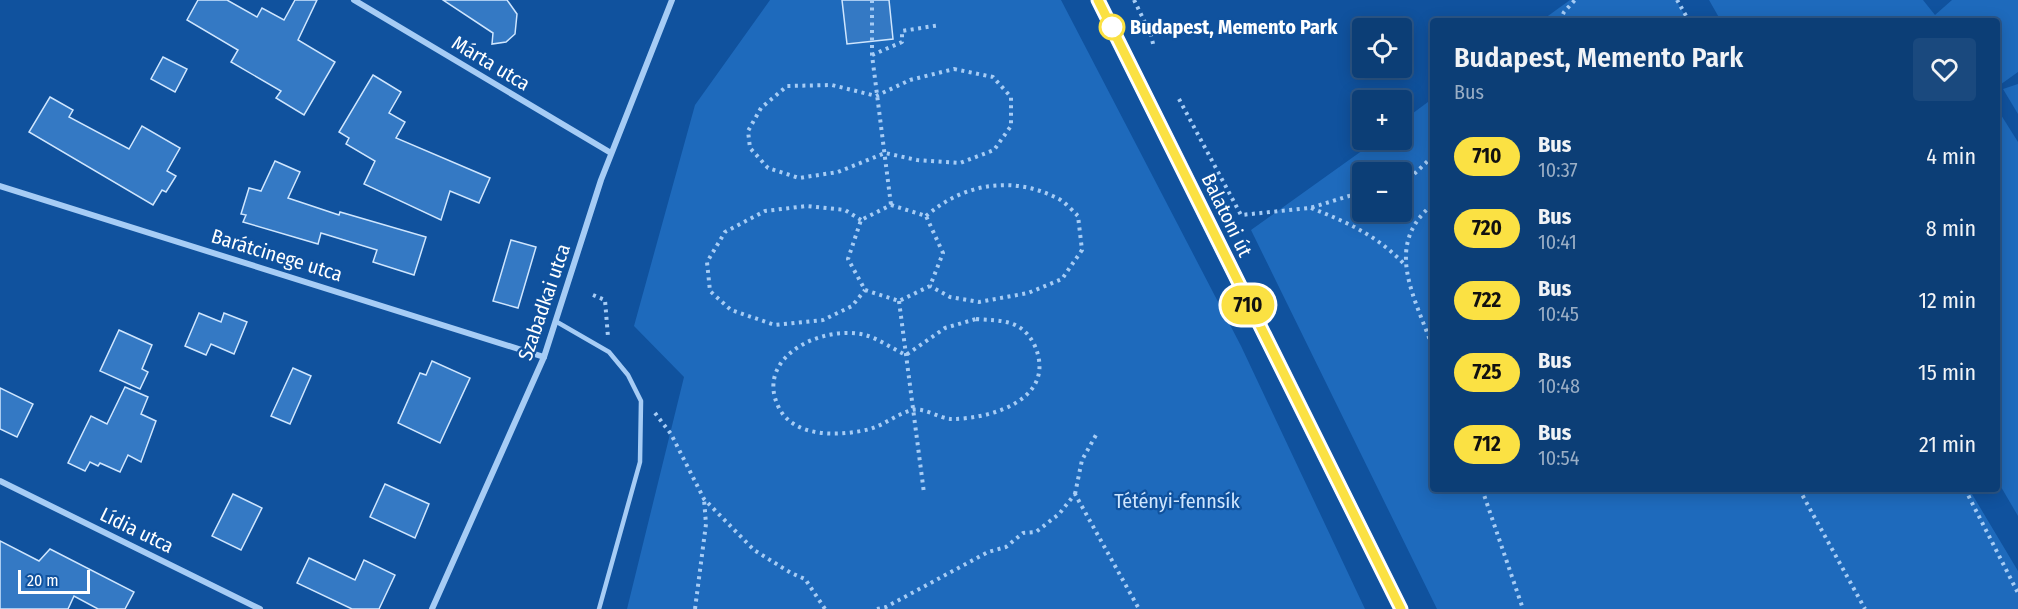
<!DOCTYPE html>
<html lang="en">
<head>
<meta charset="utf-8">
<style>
	:root { --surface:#0c3e76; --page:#1a497e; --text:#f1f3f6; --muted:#9aaec5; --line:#2c5788 }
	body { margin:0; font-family:"Fira Sans Condensed",sans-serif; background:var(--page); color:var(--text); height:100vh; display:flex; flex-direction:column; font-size:22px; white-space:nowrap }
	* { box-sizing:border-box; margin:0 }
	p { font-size:20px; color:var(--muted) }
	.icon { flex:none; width:33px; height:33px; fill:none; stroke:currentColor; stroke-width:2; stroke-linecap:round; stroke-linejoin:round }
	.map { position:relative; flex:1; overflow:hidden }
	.panel { position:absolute; left:1430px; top:18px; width:570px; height:474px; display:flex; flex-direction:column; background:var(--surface); border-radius:6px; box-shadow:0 3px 15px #0003,0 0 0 2px var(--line) }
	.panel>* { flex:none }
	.badge { padding:0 12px; border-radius:20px; font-size:21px; line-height:39px }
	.fabs { position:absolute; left:1352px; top:18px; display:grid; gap:12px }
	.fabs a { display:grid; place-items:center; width:60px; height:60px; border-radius:6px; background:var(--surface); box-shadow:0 3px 15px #0003,0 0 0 2px var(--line); font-size:30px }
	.scale { position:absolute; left:18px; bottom:15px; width:72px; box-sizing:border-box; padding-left:6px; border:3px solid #fff; border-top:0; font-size:16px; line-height:21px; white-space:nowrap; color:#fff; -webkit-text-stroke:4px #10529e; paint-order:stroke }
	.map>.badge { position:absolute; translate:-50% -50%; box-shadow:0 0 0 3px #fff }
	.round { display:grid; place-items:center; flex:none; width:63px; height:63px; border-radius:6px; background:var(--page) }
	.head { display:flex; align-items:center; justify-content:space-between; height:102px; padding:0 24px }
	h1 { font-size:28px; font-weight:600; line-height:45px }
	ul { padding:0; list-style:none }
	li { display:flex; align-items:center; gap:18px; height:72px; padding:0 24px }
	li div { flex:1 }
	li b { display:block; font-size:22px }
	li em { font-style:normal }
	li .badge { min-width:66px; font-weight:700; text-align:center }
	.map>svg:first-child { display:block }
	.green { fill:#1e6abc; fill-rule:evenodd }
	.building { fill:#3479c4; stroke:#cfe6fe; stroke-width:1.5 }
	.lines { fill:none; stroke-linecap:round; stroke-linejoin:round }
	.path { stroke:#a6ccf5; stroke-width:4; stroke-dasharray:3 4.5; stroke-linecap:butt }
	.lane { stroke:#a6ccf5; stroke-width:4.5 }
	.street { stroke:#a6ccf5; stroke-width:6 }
	.primary { stroke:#f4f9ff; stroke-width:15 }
	.line-casing { stroke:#fff; stroke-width:14 }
	.line { stroke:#fbe143; stroke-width:9 }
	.stop-dot { fill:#fff; stroke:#fbe143; stroke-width:3 }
	.labels { text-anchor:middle; stroke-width:4.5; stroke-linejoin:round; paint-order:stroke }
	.stop-label { font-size:20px; font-weight:bold; fill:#fff; stroke:#10529e; text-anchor:start }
	.street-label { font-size:20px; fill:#fff; stroke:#10529e }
	.park-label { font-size:20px; fill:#cfe6fe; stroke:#10529e }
</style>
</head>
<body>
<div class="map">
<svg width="2018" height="609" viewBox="0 0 2018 609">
	<rect width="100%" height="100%" fill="#10529e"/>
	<!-- green -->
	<g class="green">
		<path d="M 770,0 L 1061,0 L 1241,346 L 1365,609 L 627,609 L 684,377 L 634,326 L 695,105 Z"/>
		<path d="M 1570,0 L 1676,0 L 1688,21 L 1541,21 Z"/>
		<path d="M 1709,0 L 1923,0 L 1935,15 L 1952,0 L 2018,0 L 2018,72 L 1997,87 L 1996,21 L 1721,21 Z"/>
		<path d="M 2018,84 L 2018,114 L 2003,89 Z"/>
		<path d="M 1432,99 L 1432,489 L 1969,489 L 2018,571 L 2018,609 L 1437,609 L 1251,230 L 1377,140 L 1401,140 L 1401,122 ZM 1362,172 L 1401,172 L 1401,212 L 1362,212 Z"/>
		<path d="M 1996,107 L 2018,142 L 2018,516 L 1997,480 Z"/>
	</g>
	<!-- building -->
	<g class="building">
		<path d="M 198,0 L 227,0 L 257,17 L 262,8 L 284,20 L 295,0 L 317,0 L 298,40 L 335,62 L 304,115 L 276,98 L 281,91 L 231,62 L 238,50 L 187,20 Z"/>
		<path d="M 443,0 L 507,0 L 517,14 L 515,34 L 506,42 L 492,44 L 493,33 Z"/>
		<path d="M 842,0 L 889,0 L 893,39 L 847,44 Z"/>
		<path d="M 163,57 L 187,69 L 175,92 L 151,79 Z"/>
		<path d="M 373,75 L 401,92 L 389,113 L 405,122 L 396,138 L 490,178 L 479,203 L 450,191 L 441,220 L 364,184 L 375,161 L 346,144 L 349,138 L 339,132 Z"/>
		<path d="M 50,97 L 73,110 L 69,117 L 129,149 L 142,126 L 180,148 L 167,171 L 176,176 L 166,192 L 162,190 L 153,205 L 29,132 Z"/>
		<path d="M 275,161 L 300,172 L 288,198 L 339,215 L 340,212 L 426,237 L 414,275 L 373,262 L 377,250 L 321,233 L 318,244 L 243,222 L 246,215 L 241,214 L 249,188 L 261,191 Z"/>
		<path d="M 511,240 L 536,247 L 518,308 L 493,301 Z"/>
		<path d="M 199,313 L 221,322 L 224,313 L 247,322 L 234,354 L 211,344 L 206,355 L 185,346 Z"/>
		<path d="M 119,330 L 152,345 L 142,369 L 148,372 L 140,389 L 100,371 Z"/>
		<path d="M 432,361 L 470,378 L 440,443 L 398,423 L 420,373 L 426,375 Z"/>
		<path d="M 293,368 L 311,376 L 290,424 L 271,416 Z"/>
		<path d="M 125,387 L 148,397 L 141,414 L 156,421 L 141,462 L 128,455 L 120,472 L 100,463 L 98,466 L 90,462 L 85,471 L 68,463 L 91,416 L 107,424 Z"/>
		<path d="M 0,388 L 33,404 L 17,437 L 0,429 Z"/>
		<path d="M 385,484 L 429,504 L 415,538 L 370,517 Z"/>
		<path d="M 233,494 L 262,508 L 241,550 L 212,536 Z"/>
		<path d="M 0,541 L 39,561 L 50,549 L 134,592 L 125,609 L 98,609 L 74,596 L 68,609 L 0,609 Z"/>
		<path d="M 309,558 L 355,580 L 364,560 L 395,575 L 379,609 L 352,609 L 297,583 Z"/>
	</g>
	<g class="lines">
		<!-- path -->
		<g class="path">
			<path d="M 872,0 L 872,55 L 891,205"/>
			<path d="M 1134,0 L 1151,35 L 1154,48"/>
			<path d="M 1677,0 L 1689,21"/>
			<path d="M 1560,21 L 1564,12 L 1575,0"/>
			<path d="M 872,55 L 902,42 L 902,31 L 940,25"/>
			<path d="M 954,69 L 993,77 L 1011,97 L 1011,126 L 994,150 L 960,163 L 917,160 L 885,153 L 838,172 L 799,178 L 768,168 L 750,148 L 748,131 L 761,108 L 787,86 L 832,85 L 876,96 L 910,80 Z"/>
			<path d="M 1179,99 L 1241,215 L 1310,208 L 1362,192"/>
			<path d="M 1401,180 L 1411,177 L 1432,157"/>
			<path d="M 891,205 L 926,216 L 943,253 L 930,286 L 899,301 L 865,290 L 848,259 L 861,220 Z"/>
			<path d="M 1432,205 C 1383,246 1415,297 1432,346"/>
			<path d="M 1311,208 C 1347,222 1378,236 1404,264"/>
			<path d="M 926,216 C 963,184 1011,175 1057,198 C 1064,201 1072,210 1078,216 L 1082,250 L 1062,279 L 1028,293 L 979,302 L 950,297 L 930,286"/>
			<path d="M 861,220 L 845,210 L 807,206 L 765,211 L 725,232 L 707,262 L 710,291 L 731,310 L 775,325 L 823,320 L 852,306 L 865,290"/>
			<path d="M 593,295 L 605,300 L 608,337"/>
			<path d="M 899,301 L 924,493"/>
			<path d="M 976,319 C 1001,321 1021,319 1034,344 C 1059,398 993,419 951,419 C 939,418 923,407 912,410 C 897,414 884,425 870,429 C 842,436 795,439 779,408 C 753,357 823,324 865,335 C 879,339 893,349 906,355 L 945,328 Z"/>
			<path d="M 655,413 L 671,434 L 704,499 L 754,550 L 791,573 L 805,579 L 825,609"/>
			<path d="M 1482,489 L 1523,609"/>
			<path d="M 1799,489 L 1865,609"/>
			<path d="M 1965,489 L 2018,593"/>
			<path d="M 1075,494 L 1082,460 L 1096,435"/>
			<path d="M 695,609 L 706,524 L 704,499"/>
			<path d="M 877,609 L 886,607 L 988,552 L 1006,547 L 1023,533 L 1036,532 L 1059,514 L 1075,494 L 1139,609"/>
		</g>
		<!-- lane -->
		<path class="lane" d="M 557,322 L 609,352 L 628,375 L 641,401 L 640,462 L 599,609"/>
		<!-- street -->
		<g class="street">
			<path d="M 354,0 L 611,153"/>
			<path d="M 0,186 L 544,357"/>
			<path d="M 0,481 L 260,609"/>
			<path d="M 432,609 L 544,357 L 601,180 L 672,0"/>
		</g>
		<!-- primary -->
		<path class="primary" d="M 1098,0 L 1401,609"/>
	</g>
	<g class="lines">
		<defs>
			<path id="line" d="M 1098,0 L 1401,609"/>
		</defs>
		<!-- line casing -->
		<use href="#line" class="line-casing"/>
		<!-- line -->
		<use href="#line" class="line"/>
	</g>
	<!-- markers -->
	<circle class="stop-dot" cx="1112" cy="27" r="12"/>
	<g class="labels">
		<!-- stop labels -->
		<g class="stop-label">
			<text x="1130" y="34">Budapest, Memento Park</text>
		</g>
		<!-- street labels -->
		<g class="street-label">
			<text transform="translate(491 63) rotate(31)" y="7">Márta utca</text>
			<text transform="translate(1227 215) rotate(64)" y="7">Balatoni út</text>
			<text transform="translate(277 255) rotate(17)" y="7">Barátcinege utca</text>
			<text transform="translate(544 302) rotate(-71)" y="7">Szabadkai utca</text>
			<text transform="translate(137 530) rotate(26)" y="7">Lídia utca</text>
		</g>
		<!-- park labels -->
		<g class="park-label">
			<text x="1177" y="508">Tétényi-fennsík</text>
		</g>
	</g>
</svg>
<div class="fabs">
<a><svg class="icon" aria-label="locate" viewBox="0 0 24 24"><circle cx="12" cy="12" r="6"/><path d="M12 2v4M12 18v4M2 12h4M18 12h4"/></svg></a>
<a>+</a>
<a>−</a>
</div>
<div class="scale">20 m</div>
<b class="badge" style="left:1248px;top:305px;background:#fbe143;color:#111">710</b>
<section class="panel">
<div class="head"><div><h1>Budapest, Memento Park</h1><p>Bus</p></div><a class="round"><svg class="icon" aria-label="heart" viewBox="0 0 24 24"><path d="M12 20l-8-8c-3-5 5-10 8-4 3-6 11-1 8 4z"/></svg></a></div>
<ul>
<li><span class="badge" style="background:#fbe143;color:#111">710</span><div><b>Bus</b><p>10:37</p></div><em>4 min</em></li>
<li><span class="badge" style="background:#fbe143;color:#111">720</span><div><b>Bus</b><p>10:41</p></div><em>8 min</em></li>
<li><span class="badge" style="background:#fbe143;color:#111">722</span><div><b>Bus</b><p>10:45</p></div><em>12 min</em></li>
<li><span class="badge" style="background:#fbe143;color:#111">725</span><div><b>Bus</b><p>10:48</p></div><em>15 min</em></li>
<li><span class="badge" style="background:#fbe143;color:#111">712</span><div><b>Bus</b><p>10:54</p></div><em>21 min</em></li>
</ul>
</section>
</div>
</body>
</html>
